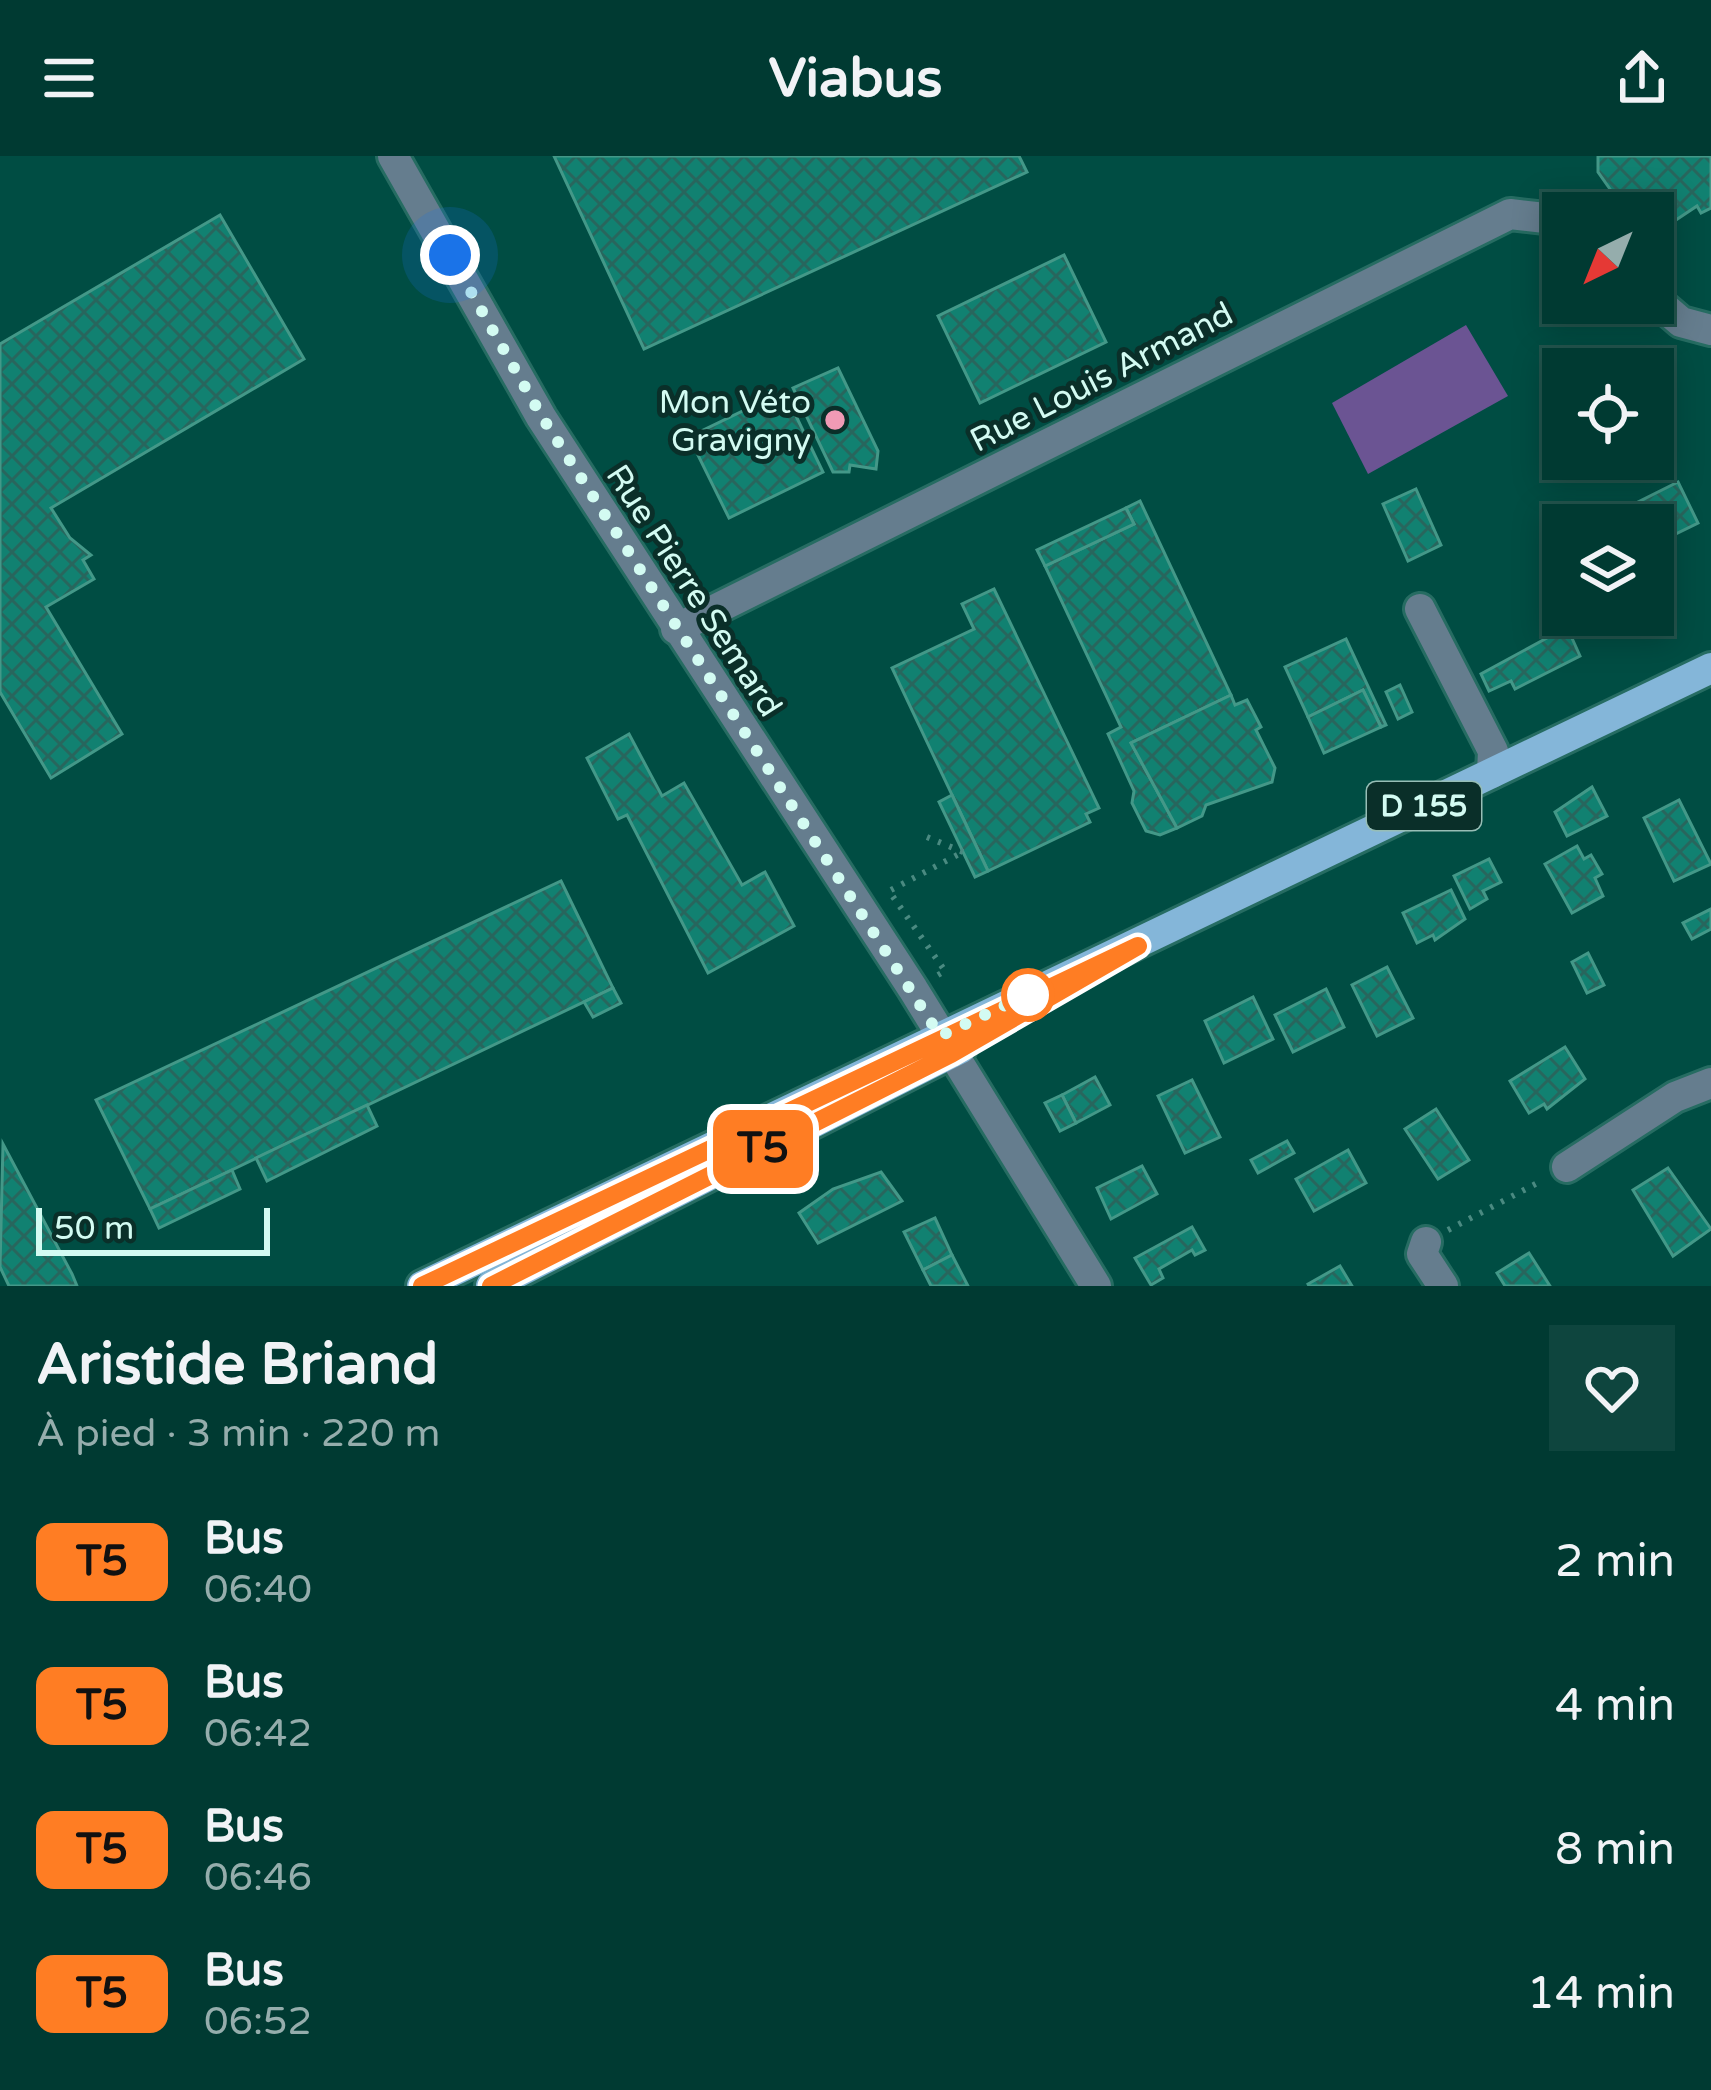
<!DOCTYPE html>
<html lang="fr">
<head>
<meta charset="utf-8">
<style>
	:root { --surface:#003a32; --page:#0e453e; --text:#f1f3f6; --muted:#95adac; --line:#22544d }
	body { margin:0; font-family:"Varela Round",sans-serif; background:var(--page); color:var(--text); height:100vh; display:flex; flex-direction:column; font-size:45px; white-space:nowrap }
	* { box-sizing:border-box; margin:0 }
	p { font-size:39px; color:var(--muted) }
	.icon { flex:none; width:66px; height:66px; fill:none; stroke:currentColor; stroke-width:2; stroke-linecap:round; stroke-linejoin:round }
	.map { position:relative; height:1130px; overflow:hidden }
	.panel { display:flex; flex-direction:column; background:var(--surface); flex:1 }
	.panel>* { flex:none }
	.badge { padding:0 24px; border-radius:18px; font-size:42px; line-height:78px }
	.needle { width:78px; rotate:223deg }
	.tools { position:absolute; left:1542px; top:36px; display:grid; gap:24px }
	.tools a { display:grid; place-items:center; width:132px; height:132px; border-radius:0px; background:var(--surface); box-shadow:0 6px 30px #0003,0 0 0 3px var(--line); font-size:60px }
	.scale { position:absolute; left:36px; bottom:30px; width:234px; box-sizing:border-box; padding-left:12px; border:6px solid #d3fbf2; border-top:0; font-size:33px; line-height:42px; white-space:nowrap; color:#d3fbf2; -webkit-text-stroke:9px #0a2f29; paint-order:stroke }
	.you { position:absolute; width:60px; height:60px; margin:-30px; border:9px solid #fff; border-radius:50%; background:#1a73e8; box-shadow:0 0 0 18px #1a73e833 }
	.map>.badge { position:absolute; translate:-50% -50%; box-shadow:0 0 0 6px #fff }
	.round { display:grid; place-items:center; flex:none; width:126px; height:126px; border-radius:0px; background:var(--page) }
	.head { display:flex; align-items:center; justify-content:space-between; height:204px; padding:0 36px }
	h1 { font-size:57px; font-weight:700; line-height:90px }
	ul { padding:0; list-style:none }
	li { display:flex; align-items:center; gap:36px; height:144px; padding:0 36px }
	li div { flex:1 }
	li b { display:block; font-size:45px }
	li em { font-style:normal }
	li .badge { min-width:132px; font-weight:700; text-align:center }
	header { display:flex; justify-content:space-between; align-items:center; height:156px; padding:0 36px; background:var(--surface); font-size:54px; font-weight:700 }
	.map>svg:first-child { display:block }
	.green { fill:#6b5493 }
	.building { fill:url(#building-cross-hatch); stroke:#439888; stroke-width:3 }
	.lines { fill:none; stroke-linecap:round; stroke-linejoin:round }
	.minor-casing { stroke:#266c62; stroke-width:36 }
	.major-casing { stroke:#266c62; stroke-width:36 }
	.path { stroke:#4a8a81; stroke-width:6; stroke-dasharray:3 9; stroke-linecap:butt }
	.minor { stroke:#657d8e; stroke-width:30 }
	.major { stroke:#84b6d9; stroke-width:30 }
	.line-casing { stroke:#fff; stroke-width:27 }
	.line { stroke:#ff7d23; stroke-width:18 }
	.walk { stroke:#d3fbf2; stroke-width:12; stroke-dasharray:0 21.6 }
	.poi-dot { fill:#f09ab5; stroke:#0a2f29; stroke-width:4.5 }
	.stop-dot { fill:#fff; stroke:#ff7d23; stroke-width:6 }
	.labels { text-anchor:middle; stroke-width:10; stroke-linejoin:round; paint-order:stroke }
	.shield { fill:#0a2f29; stroke:#97beb6; stroke-width:3 }
	.shield-label { font-size:30px; font-weight:bold; fill:#d3fbf2 }
	.street-label { font-size:33px; fill:#d3fbf2; stroke:#0a2f29 }
	.poi-label { font-size:33px; fill:#d3fbf2; stroke:#0a2f29; text-anchor:end }
</style>
</head>
<body>
<header><svg class="icon" aria-label="menu" viewBox="0 0 24 24"><path d="M4 6h16M4 12h16M4 18h16"/></svg>Viabus<svg class="icon" aria-label="share" viewBox="0 0 24 24"><path d="M12 15V3M7 8l5-5 5 5M5 13v7h14v-7"/></svg></header>
<div class="map">
<svg width="1711" height="1130" viewBox="0 0 1711 1130">
	<defs>
		<pattern id="building-cross-hatch" width="8" height="8" patternUnits="userSpaceOnUse" patternTransform="scale(3)"><rect width="8" height="8" fill="#118171"/><path d="M0 0l8 8M0 8l8-8" fill="none" stroke="#28665d"/></pattern>
	</defs>
	<rect width="100%" height="100%" fill="#004d43"/>
	<!-- green -->
	<path class="green" d="M 1466,169 L 1508,240 L 1368,318 L 1332,247 Z"/>
	<!-- building -->
	<g class="building">
		<path d="M 554,0 L 1019,0 L 1027,16 L 644,193 Z"/>
		<path d="M 1598,0 L 1711,0 L 1711,52 L 1701,57 L 1697,50 L 1661,74 L 1653,73 L 1653,57 L 1601,57 L 1601,42 L 1612,36 L 1598,16 Z"/>
		<path d="M 220,59 L 304,203 L 51,352 L 70,382 L 91,399 L 83,404 L 94,423 L 46,451 L 122,578 L 51,622 L 0,536 L 0,188 Z"/>
		<path d="M 1064,99 L 1106,186 L 980,247 L 938,160 Z"/>
		<path d="M 838,212 L 878,295 L 876,313 L 850,309 L 849,316 L 833,316 L 793,232 Z"/>
		<path d="M 784,235 L 823,316 L 729,362 L 689,281 Z"/>
		<path d="M 1678,326 L 1698,367 L 1653,389 L 1653,369 L 1622,369 L 1616,357 Z"/>
		<path d="M 1416,333 L 1441,389 L 1408,405 L 1383,348 Z"/>
		<path d="M 1140,345 L 1231,539 L 1131,587 L 1177,672 L 1160,679 L 1146,675 L 1132,647 L 1134,635 L 1108,578 L 1121,571 L 1045,410 L 1134,368 L 1126,352 Z"/>
		<path d="M 1126,352 L 1134,368 L 1045,410 L 1037,394 Z"/>
		<path d="M 994,433 L 1099,652 L 1086,658 L 1090,666 L 988,715 L 892,512 L 974,473 L 962,448 Z"/>
		<path d="M 1567,471 L 1580,500 L 1515,533 L 1511,525 L 1489,535 L 1481,518 Z"/>
		<path d="M 1346,483 L 1386,569 L 1381,571 L 1363,534 L 1308,561 L 1285,511 Z"/>
		<path d="M 1400,529 L 1412,556 L 1398,563 L 1386,536 Z"/>
		<path d="M 1363,534 L 1381,571 L 1324,597 L 1308,561 Z"/>
		<path d="M 1231,539 L 1235,549 L 1247,544 L 1261,571 L 1256,574 L 1275,612 L 1272,626 L 1206,649 L 1202,660 L 1177,672 L 1131,587 Z"/>
		<path d="M 629,578 L 662,640 L 684,627 L 742,729 L 765,716 L 794,770 L 708,817 L 627,659 L 618,663 L 587,602 Z"/>
		<path d="M 1592,631 L 1607,660 L 1567,680 L 1555,656 Z"/>
		<path d="M 952,639 L 988,715 L 975,721 L 939,646 Z"/>
		<path d="M 1679,644 L 1711,708 L 1674,725 L 1644,662 Z"/>
		<path d="M 1577,690 L 1584,703 L 1591,699 L 1602,718 L 1595,722 L 1603,740 L 1572,757 L 1545,708 Z"/>
		<path d="M 1489,703 L 1501,726 L 1483,735 L 1487,743 L 1470,753 L 1454,720 Z"/>
		<path d="M 561,725 L 613,832 L 150,1053 L 96,944 Z"/>
		<path d="M 1451,734 L 1465,763 L 1435,784 L 1433,779 L 1417,787 L 1403,757 Z"/>
		<path d="M 1711,753 L 1711,773 L 1692,783 L 1683,767 Z"/>
		<path d="M 1588,797 L 1604,829 L 1587,837 L 1572,806 Z"/>
		<path d="M 1387,811 L 1413,862 L 1377,880 L 1352,829 Z"/>
		<path d="M 613,832 L 621,847 L 593,861 L 584,846 Z"/>
		<path d="M 1326,833 L 1344,871 L 1293,896 L 1275,859 Z"/>
		<path d="M 1253,841 L 1273,883 L 1224,907 L 1205,865 Z"/>
		<path d="M 1565,891 L 1585,923 L 1547,953 L 1544,948 L 1529,957 L 1510,925 Z"/>
		<path d="M 1095,921 L 1110,949 L 1076,967 L 1062,939 Z"/>
		<path d="M 1192,924 L 1220,981 L 1185,997 L 1158,940 Z"/>
		<path d="M 1062,939 L 1076,967 L 1060,975 L 1045,947 Z"/>
		<path d="M 367,949 L 377,970 L 267,1025 L 256,1002 Z"/>
		<path d="M 1436,953 L 1469,1004 L 1438,1023 L 1405,973 Z"/>
		<path d="M 1287,985 L 1294,997 L 1258,1017 L 1251,1004 Z"/>
		<path d="M 3,988 L 72,1118 L 77,1130 L 9,1130 L 0,1111 Z"/>
		<path d="M 1348,994 L 1366,1027 L 1314,1055 L 1296,1023 Z"/>
		<path d="M 1142,1010 L 1157,1038 L 1111,1063 L 1097,1032 Z"/>
		<path d="M 1668,1012 L 1711,1073 L 1673,1100 L 1633,1034 Z"/>
		<path d="M 232,1014 L 240,1033 L 159,1072 L 150,1053 Z"/>
		<path d="M 881,1016 L 902,1045 L 818,1087 L 799,1057 L 833,1033 Z"/>
		<path d="M 935,1062 L 952,1099 L 923,1114 L 904,1076 Z"/>
		<path d="M 1192,1071 L 1205,1094 L 1195,1099 L 1192,1094 L 1159,1113 L 1163,1122 L 1151,1129 L 1135,1102 Z"/>
		<path d="M 1529,1097 L 1550,1130 L 1505,1130 L 1497,1117 Z"/>
		<path d="M 952,1099 L 968,1130 L 931,1130 L 923,1114 Z"/>
		<path d="M 1340,1110 L 1352,1130 L 1309,1130 L 1308,1128 Z"/>
	</g>
	<g class="lines">
		<defs>
			<g id="minor">
				<path d="M 393,0 L 541,261 L 913,833 L 1096,1130"/>
				<path d="M 1653,142 L 1681,166 L 1711,174"/>
				<path d="M 1420,453 L 1493,595 L 1492,617"/>
				<path d="M 676,473 L 1510,58 L 1563,64"/>
				<path d="M 1567,1011 L 1675,941 L 1711,927"/>
				<path d="M 1426,1086 L 1422,1098 L 1443,1130"/>
			</g>
			<g id="major">
				<path d="M 422,1130 L 1711,512"/>
				<path d="M 491,1130 L 961,892"/>
			</g>
		</defs>
		<!-- minor casing -->
		<use href="#minor" class="minor-casing"/>
		<!-- major casing -->
		<use href="#major" class="major-casing"/>
		<!-- path -->
		<g class="path">
			<path d="M 927,681 L 963,696"/>
			<path d="M 938,819 L 945,815 L 889,735 L 963,696"/>
			<path d="M 1448,1074 L 1543,1024"/>
		</g>
		<!-- minor -->
		<use href="#minor" class="minor"/>
		<!-- major -->
		<use href="#major" class="major"/>
	</g>
	<g class="lines">
		<defs>
			<path id="line" d="M 422,1130 L 1138,790 L 951,898 L 491,1130"/>
		</defs>
		<!-- line casing -->
		<use href="#line" class="line-casing"/>
		<!-- line -->
		<use href="#line" class="line"/>
		<!-- walk -->
		<path class="walk" d="M 450,99 L 542,261 L 940,880 L 1033,836 L 1028,839"/>
	</g>
	<!-- markers -->
	<circle class="poi-dot" cx="835" cy="264" r="12"/>
	<circle class="stop-dot" cx="1028" cy="839" r="24"/>
	<g class="labels">
		<!-- shield labels -->
		<rect class="shield" x="1367" y="626" width="114" height="48" rx="9"/>
		<g class="shield-label">
			<text x="1424" y="660">D 155</text>
		</g>
		<!-- street labels -->
		<g class="street-label">
			<text transform="translate(1101 220) rotate(-27)" y="12">Rue Louis Armand</text>
			<text transform="translate(695 434) rotate(57)" y="12">Rue Pierre Semard</text>
		</g>
		<!-- poi labels -->
		<g class="poi-label">
			<text x="811" y="257">Mon Véto<tspan x="811" dy="38">Gravigny</tspan></text>
		</g>
	</g>
</svg>
<div class="tools">
<a><svg class="needle" viewBox="-14 -14 28 28"><path d="M0-13l5 13h-10z" fill="#e53935"/><path d="M0 13l5-13h-10z" fill="#95adac"/></svg></a>
<a><svg class="icon" aria-label="locate" viewBox="0 0 24 24"><circle cx="12" cy="12" r="6"/><path d="M12 2v4M12 18v4M2 12h4M18 12h4"/></svg></a>
<a><svg class="icon" aria-label="layers" viewBox="0 0 24 24"><path d="M12 4l9 5-9 5-9-5zM3 14l9 5 9-5"/></svg></a>
</div>
<div class="scale">50 m</div>
<div class="you" style="left:450px;top:99px"></div>
<b class="badge" style="left:763px;top:993px;background:#ff7d23;color:#111">T5</b>
</div>
<section class="panel">
<div class="head"><div><h1>Aristide Briand</h1><p>À pied · 3 min · 220 m</p></div><a class="round"><svg class="icon" aria-label="heart" viewBox="0 0 24 24"><path d="M12 20l-8-8c-3-5 5-10 8-4 3-6 11-1 8 4z"/></svg></a></div>
<ul>
<li><span class="badge" style="background:#ff7d23;color:#111">T5</span><div><b>Bus</b><p>06:40</p></div><em>2 min</em></li>
<li><span class="badge" style="background:#ff7d23;color:#111">T5</span><div><b>Bus</b><p>06:42</p></div><em>4 min</em></li>
<li><span class="badge" style="background:#ff7d23;color:#111">T5</span><div><b>Bus</b><p>06:46</p></div><em>8 min</em></li>
<li><span class="badge" style="background:#ff7d23;color:#111">T5</span><div><b>Bus</b><p>06:52</p></div><em>14 min</em></li>
</ul>
</section>
</body>
</html>
